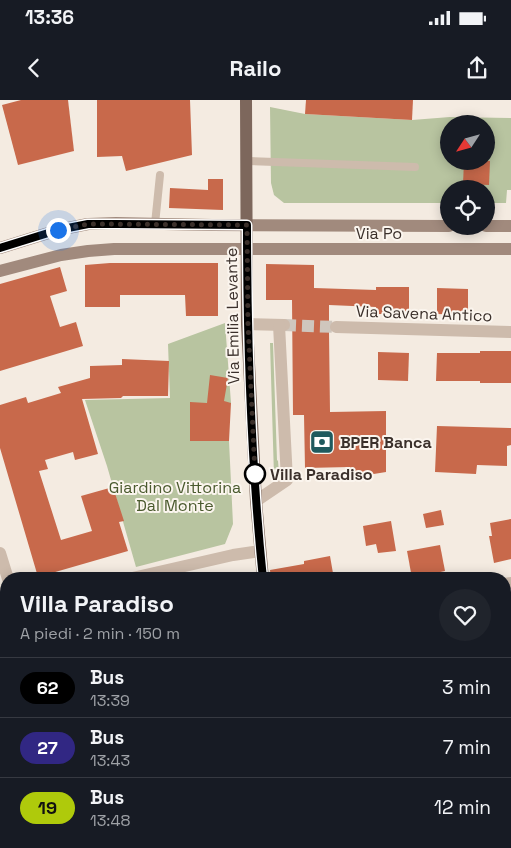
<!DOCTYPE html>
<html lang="it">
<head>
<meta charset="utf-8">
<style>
	:root { --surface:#171b24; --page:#20242c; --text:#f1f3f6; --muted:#9ea1a6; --line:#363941 }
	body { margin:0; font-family:"Space Grotesk",sans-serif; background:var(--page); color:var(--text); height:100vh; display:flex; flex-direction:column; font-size:19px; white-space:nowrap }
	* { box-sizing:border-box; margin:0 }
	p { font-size:16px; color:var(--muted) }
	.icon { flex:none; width:28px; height:28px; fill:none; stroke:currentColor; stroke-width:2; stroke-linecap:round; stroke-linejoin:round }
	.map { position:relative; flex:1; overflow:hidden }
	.sheet { position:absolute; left:0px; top:472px; width:511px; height:276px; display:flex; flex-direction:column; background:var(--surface); border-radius:20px 20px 0 0; box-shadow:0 2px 12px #0003 }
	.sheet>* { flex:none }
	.badge { padding:0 10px; border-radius:16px; font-size:18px; line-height:32px }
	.needle { width:32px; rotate:234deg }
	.buttons { position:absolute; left:440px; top:15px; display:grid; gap:10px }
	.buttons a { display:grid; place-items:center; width:55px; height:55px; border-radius:50%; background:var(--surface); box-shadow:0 2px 12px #0003; font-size:25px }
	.you { position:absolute; width:25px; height:25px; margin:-12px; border:4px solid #fff; border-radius:50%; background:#1a73e8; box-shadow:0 0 0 8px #1a73e833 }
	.map>.badge { position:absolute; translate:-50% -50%; box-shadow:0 0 0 2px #fff }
	.round { display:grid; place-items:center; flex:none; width:52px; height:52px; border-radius:26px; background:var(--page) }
	.head { display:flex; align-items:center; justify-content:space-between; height:85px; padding:0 20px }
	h1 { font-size:24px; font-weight:700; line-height:38px }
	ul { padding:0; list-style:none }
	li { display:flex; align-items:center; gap:15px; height:60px; padding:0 20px; border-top:1px solid var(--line) }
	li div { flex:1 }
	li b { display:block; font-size:19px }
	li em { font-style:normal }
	li .badge { min-width:55px; font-weight:700; text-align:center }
	.status { display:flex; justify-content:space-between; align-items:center; height:35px; padding:0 25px; background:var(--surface); direction:ltr }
	.status svg { height:14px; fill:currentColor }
	header { display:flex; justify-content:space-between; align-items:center; height:65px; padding:0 20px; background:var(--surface); font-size:22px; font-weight:700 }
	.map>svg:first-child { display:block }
	.green { fill:#b8c4a0; fill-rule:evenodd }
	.building { fill:#c8694b }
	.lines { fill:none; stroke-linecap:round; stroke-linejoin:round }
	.street-tunnel { stroke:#cfc6bd; stroke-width:12; stroke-dasharray:12 6; stroke-linecap:butt }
	.lane { stroke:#cdbbac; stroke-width:8 }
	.street { stroke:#cdbbac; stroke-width:12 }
	.secondary { stroke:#a18a7d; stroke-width:12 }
	.primary { stroke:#7d675c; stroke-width:12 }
	.line-casing { stroke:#fff; stroke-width:11 }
	.line { stroke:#000; stroke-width:8 }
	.walk { stroke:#3b302b; stroke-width:5; stroke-dasharray:0 9 }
	.stop-dot { fill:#fff; stroke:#000; stroke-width:2.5 }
	.labels { text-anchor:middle; stroke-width:4; stroke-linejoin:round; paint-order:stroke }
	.street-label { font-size:16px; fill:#3b302b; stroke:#fbf5ee }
	.poi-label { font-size:16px; font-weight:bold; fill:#3b302b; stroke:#fbf5ee; text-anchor:start }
	.stop-label { font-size:16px; font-weight:bold; fill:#3b302b; stroke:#fbf5ee; text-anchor:start }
	.park-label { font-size:16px; fill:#4a5a2e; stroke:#fbf5ee }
</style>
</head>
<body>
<div class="status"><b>13:36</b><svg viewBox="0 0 49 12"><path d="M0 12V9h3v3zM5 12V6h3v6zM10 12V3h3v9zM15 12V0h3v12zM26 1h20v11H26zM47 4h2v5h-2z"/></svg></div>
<header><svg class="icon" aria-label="back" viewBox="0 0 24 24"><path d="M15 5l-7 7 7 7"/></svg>Railo<svg class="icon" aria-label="share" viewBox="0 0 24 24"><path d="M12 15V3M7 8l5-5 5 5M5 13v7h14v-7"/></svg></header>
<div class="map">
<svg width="511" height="748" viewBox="0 0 511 748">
	<rect width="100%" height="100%" fill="#f4ebe1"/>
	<!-- green -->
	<g class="green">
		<path d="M 270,7 L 305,14 L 412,20 L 450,17 L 511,18 L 511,90 L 507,90 L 506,103 L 486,103 L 486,89 L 449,89 L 449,103 L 284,103 L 274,95 L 271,83 ZM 449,24 L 486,24 L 486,61 L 449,61 Z"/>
		<path d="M 225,223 L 231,303 L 190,303 L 190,340 L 229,341 L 233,424 L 225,444 L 136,467 L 107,366 L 85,300 L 170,298 L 168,244 Z"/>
		<path d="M 270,243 L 273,243 L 277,360 L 278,361 L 279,373 L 274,376 Z"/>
	</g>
	<!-- building -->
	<g class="building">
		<path d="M 21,0 L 68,0 L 74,51 L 18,65 L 2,5 Z"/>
		<path d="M 97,0 L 190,0 L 192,55 L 126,71 L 122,56 L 97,57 Z"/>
		<path d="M 306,0 L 413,0 L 412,20 L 305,14 Z"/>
		<path d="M 464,61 L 490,61 L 489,85 L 463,84 Z"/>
		<path d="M 208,79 L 223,79 L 223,110 L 169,108 L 170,88 L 208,90 Z"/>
		<path d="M 110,163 L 218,163 L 218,216 L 186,216 L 185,195 L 120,195 L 120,207 L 85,207 L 85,165 Z"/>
		<path d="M 266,164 L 314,165 L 314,188 L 376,190 L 376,187 L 409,187 L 409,214 L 376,214 L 376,207 L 329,205 L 329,222 L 328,227 L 329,232 L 330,312 L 386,311 L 386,372 L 349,378 L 350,367 L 305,368 L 304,315 L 293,315 L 292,200 L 266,200 Z"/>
		<path d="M 60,167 L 67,191 L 50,196 L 60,227 L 76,222 L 83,246 L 0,271 L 0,184 Z"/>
		<path d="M 437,188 L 468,189 L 468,215 L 437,214 Z"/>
		<path d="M 480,251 L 511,251 L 511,283 L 480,283 L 480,281 L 436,281 L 437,253 L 480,253 Z"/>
		<path d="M 378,252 L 409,253 L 408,281 L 378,280 Z"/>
		<path d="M 122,259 L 169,261 L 168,296 L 123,296 L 121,298 L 82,299 L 98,354 L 75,360 L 73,352 L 45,360 L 48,369 L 39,371 L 61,440 L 92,431 L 81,396 L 113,387 L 124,421 L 119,422 L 128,451 L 38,477 L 0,348 L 0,305 L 26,297 L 28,303 L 61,293 L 58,287 L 90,278 L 90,266 L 122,265 Z"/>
		<path d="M 210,275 L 228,278 L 224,301 L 231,303 L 229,341 L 190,341 L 190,302 L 207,303 Z"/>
		<path d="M 437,326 L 511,328 L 511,345 L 507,346 L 507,366 L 477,365 L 476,374 L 435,372 Z"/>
		<path d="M 441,410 L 444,425 L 426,428 L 423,414 Z"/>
		<path d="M 511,419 L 511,459 L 494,463 L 489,436 L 492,436 L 490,423 Z"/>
		<path d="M 391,421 L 396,451 L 378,453 L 376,444 L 366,446 L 363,426 Z"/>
		<path d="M 440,445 L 445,471 L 412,478 L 407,451 Z"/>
		<path d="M 330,456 L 334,479 L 271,479 L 270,470 L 304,464 L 304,461 Z"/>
	</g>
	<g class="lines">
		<!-- street-tunnel -->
		<path class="street-tunnel" d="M 284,225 L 336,227"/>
		<!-- lane -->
		<g class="lane">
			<path d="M 247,61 L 415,67"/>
			<path d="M 155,124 L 160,75"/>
		</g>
		<!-- street -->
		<g class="street">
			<path d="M 247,224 L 284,225"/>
			<path d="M 336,227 L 511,232"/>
			<path d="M 256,401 L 287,380 L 279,225"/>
			<path d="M 0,453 L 8,479"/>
			<path d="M 128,479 L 233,455 L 260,451"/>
			<path d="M 505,484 L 511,483"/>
			<path d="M 0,513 L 6,512"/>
			<path d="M 505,620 L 511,619"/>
			<path d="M 505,659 L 511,715"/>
		</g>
		<!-- secondary -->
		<g class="secondary">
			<path d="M 486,126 L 511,126"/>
			<path d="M 0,148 L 58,130 L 88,124 L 116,123 L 212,125 L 449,126"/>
			<path d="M 0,171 L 61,155 L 88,151 L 114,149 L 511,149"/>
		</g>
		<!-- primary -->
		<g class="primary">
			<path d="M 246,0 L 247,224 L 256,401 L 263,479"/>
			<path d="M 322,742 L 324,748"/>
		</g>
	</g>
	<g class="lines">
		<defs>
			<path id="line" d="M 0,148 L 58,130 L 88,124 L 116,124 L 247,125 C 247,242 251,362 263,479"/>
		</defs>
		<!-- line casing -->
		<use href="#line" class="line-casing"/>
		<!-- line -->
		<use href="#line" class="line"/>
		<!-- walk -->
		<path class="walk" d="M 58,130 L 88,124 L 102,124 L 247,125 L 248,224 L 255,374"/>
	</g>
	<!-- icons -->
	<defs>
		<symbol id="bank-square" viewBox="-11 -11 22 22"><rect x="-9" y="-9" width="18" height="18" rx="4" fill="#1f5a5e" stroke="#fbf5ee"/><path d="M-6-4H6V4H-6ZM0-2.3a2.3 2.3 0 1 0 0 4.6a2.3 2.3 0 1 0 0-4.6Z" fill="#fff"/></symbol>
	</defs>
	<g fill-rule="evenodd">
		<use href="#bank-square" x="308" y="328" width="28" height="28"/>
	</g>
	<!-- markers -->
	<circle class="stop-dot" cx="255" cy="374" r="10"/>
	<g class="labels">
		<!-- street labels -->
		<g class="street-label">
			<text x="379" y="139">Via Po</text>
			<text transform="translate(424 213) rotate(2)" y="6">Via Savena Antico</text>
			<text transform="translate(232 216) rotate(-91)" y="6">Via Emilia Levante</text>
		</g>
		<!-- poi labels -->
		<g class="poi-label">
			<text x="340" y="348">BPER Banca</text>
		</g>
		<!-- stop labels -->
		<g class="stop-label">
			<text x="270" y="380">Villa Paradiso</text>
		</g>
		<!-- park labels -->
		<g class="park-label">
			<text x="175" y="393">Giardino Vittorina<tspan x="175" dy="18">Dal Monte</tspan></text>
		</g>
	</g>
</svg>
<div class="buttons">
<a><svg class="needle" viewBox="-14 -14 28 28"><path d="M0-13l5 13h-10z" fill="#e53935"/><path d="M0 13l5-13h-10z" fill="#9ea1a6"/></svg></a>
<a><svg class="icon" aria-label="locate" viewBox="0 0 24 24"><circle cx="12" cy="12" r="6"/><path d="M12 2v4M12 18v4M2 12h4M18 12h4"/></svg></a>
</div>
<div class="you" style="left:58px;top:130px"></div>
<section class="sheet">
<div class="head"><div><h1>Villa Paradiso</h1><p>A piedi · 2 min · 150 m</p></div><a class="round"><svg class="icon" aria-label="heart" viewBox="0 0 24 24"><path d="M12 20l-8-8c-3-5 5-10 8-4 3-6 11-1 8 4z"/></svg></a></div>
<ul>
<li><span class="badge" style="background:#000;color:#fff">62</span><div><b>Bus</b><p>13:39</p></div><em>3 min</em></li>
<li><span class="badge" style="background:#312783;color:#fff">27</span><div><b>Bus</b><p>13:43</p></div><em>7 min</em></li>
<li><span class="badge" style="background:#afca0b;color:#111">19</span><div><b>Bus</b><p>13:48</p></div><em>12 min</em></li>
</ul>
</section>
</div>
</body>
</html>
